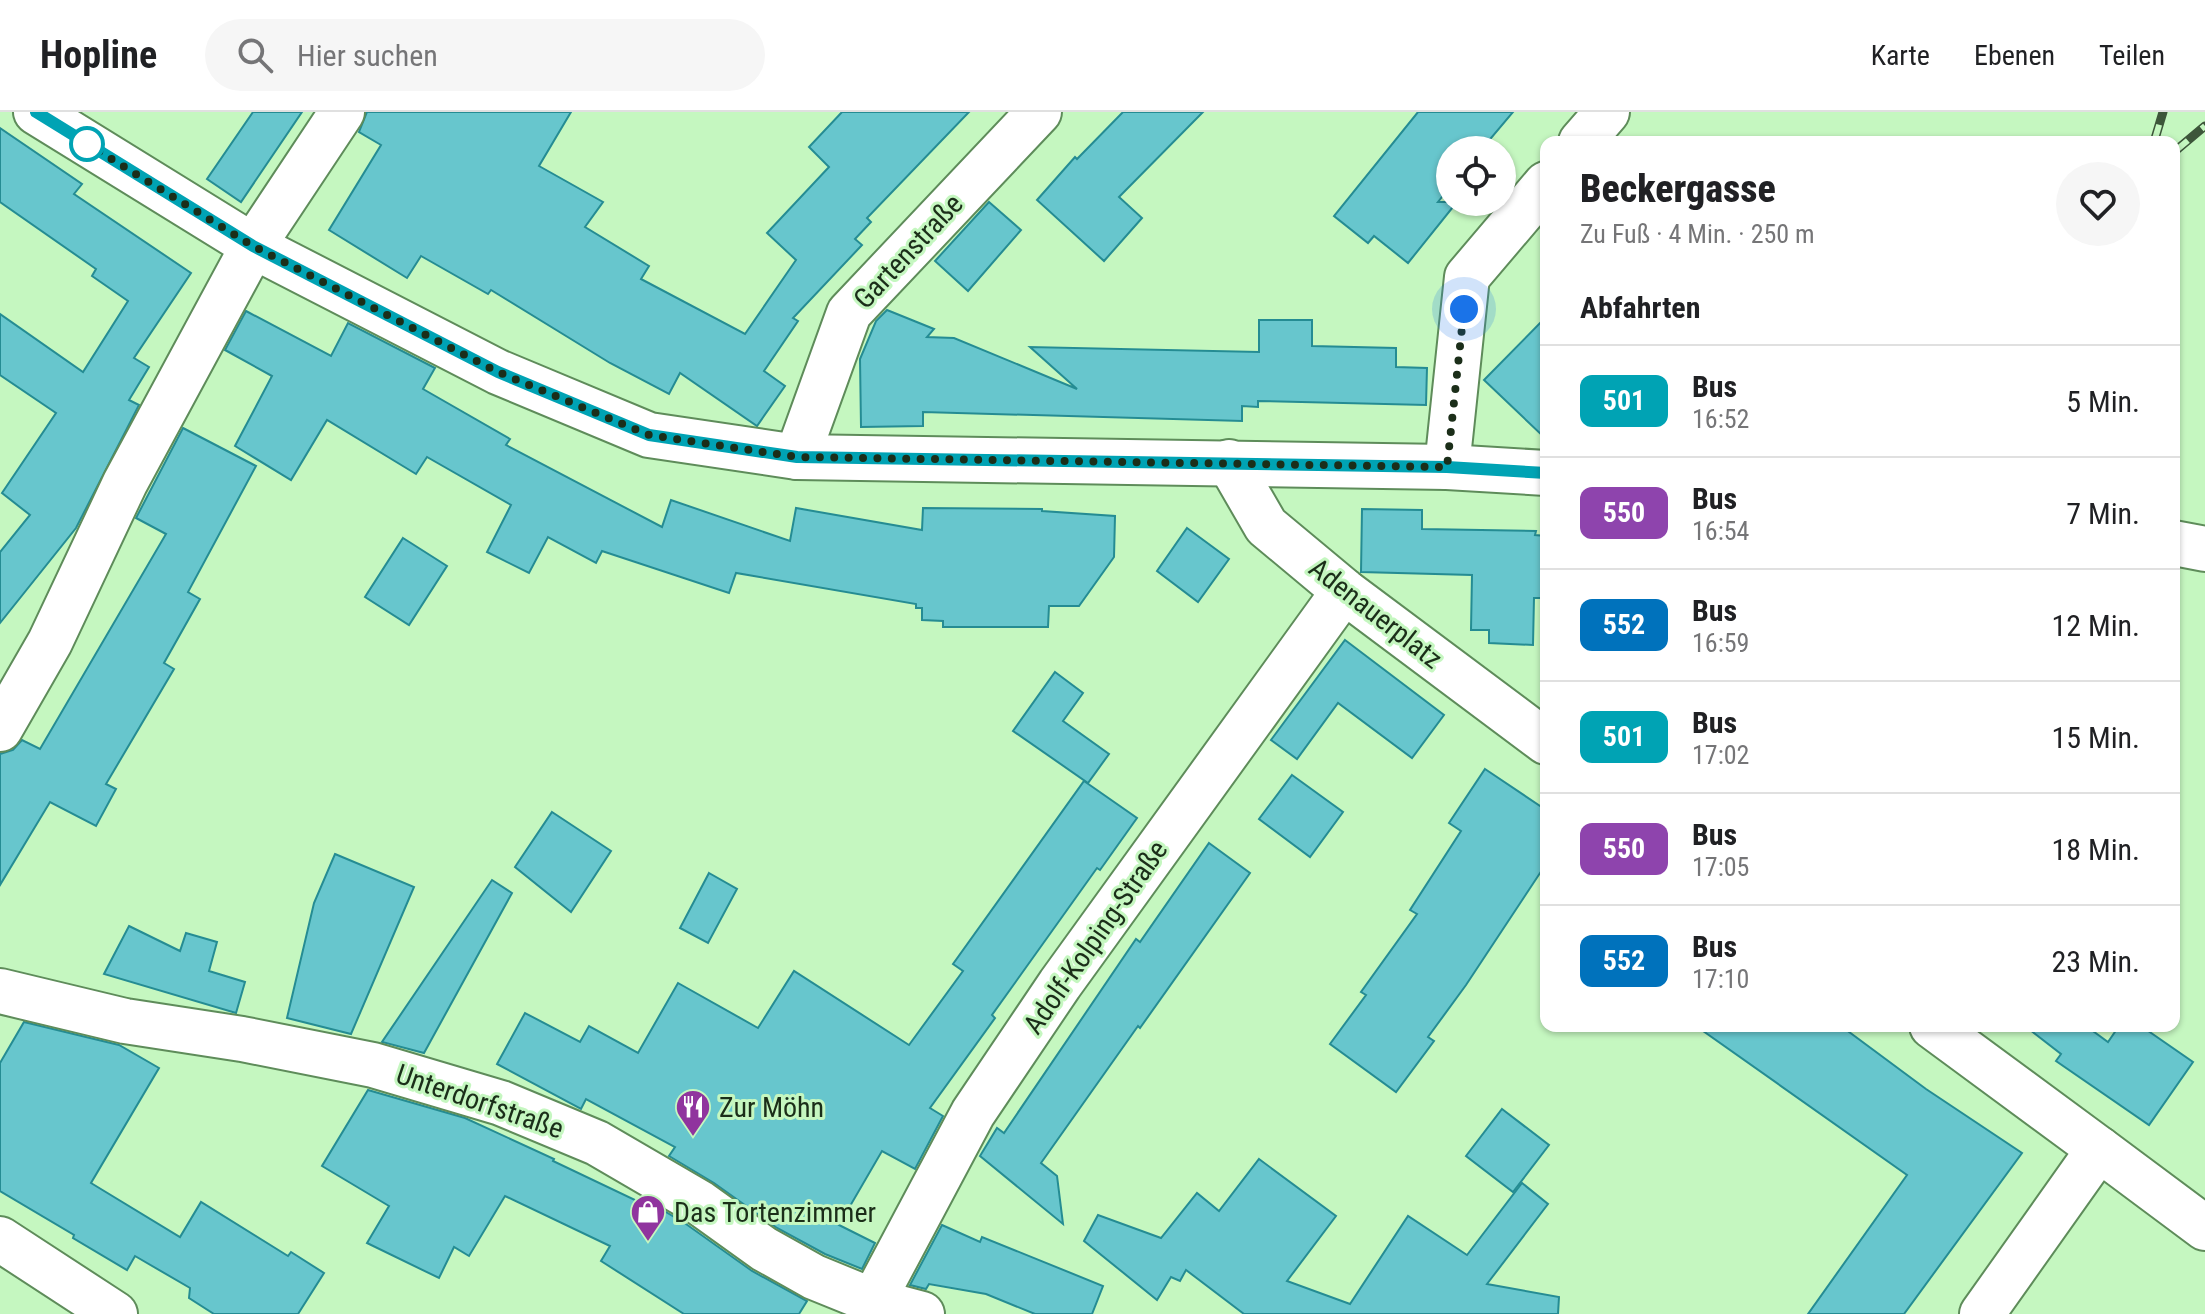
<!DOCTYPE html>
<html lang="de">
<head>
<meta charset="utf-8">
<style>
	:root { --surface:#fff; --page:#f6f6f6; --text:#202124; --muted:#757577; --line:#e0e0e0 }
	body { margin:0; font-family:"Roboto Condensed",sans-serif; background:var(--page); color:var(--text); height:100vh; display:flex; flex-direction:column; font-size:30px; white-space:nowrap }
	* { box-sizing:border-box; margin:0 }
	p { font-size:26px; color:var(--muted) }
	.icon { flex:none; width:44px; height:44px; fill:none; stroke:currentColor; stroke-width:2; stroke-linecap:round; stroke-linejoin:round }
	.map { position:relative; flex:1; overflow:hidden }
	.sheet { position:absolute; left:1540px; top:24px; width:640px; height:896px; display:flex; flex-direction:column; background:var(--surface); border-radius:16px; box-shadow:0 2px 6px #0004 }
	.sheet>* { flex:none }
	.badge { padding:0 16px; border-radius:12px; font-size:28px; line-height:52px }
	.tools { position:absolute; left:1436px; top:24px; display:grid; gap:16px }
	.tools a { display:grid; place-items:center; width:80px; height:80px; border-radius:50%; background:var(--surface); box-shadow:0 2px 6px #0004; font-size:40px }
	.you { position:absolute; width:40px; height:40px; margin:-20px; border:6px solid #fff; border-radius:50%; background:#1a73e8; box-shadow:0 0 0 12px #1a73e833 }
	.map>.badge { position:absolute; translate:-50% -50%; box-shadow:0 0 0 4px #fff }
	h2 { padding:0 40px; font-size:30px; line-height:72px }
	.round { display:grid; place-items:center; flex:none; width:84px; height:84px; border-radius:42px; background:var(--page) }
	.head { display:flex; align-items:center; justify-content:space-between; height:136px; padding:0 40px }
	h1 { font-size:38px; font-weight:800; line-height:60px }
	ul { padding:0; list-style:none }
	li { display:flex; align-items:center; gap:24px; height:112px; padding:0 40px; border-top:2px solid var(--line) }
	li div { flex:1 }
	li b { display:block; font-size:30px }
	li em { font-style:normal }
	li .badge { min-width:88px; font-weight:700; text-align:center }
	header { display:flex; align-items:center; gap:48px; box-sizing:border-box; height:112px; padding:0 40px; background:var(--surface); border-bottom:2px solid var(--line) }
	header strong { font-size:38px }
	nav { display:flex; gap:44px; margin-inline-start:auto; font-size:28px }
	.search { width:560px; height:72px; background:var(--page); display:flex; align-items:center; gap:20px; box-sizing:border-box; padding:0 28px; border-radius:44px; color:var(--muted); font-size:30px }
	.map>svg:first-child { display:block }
	.building { fill:#67c6cd; stroke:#258c93; stroke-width:2 }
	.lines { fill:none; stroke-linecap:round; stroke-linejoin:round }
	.minor-casing { stroke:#5e8c5a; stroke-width:48 }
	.minor { stroke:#fff; stroke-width:44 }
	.rail-casing { stroke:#3d563a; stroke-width:9 }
	.rail { stroke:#c5f7c0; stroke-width:6; stroke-dasharray:18; stroke-linecap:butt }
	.line-casing { stroke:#fff; stroke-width:18 }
	.line { stroke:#00a3b4; stroke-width:12 }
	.walk { stroke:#1b2e19; stroke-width:8; stroke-dasharray:0 14.4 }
	.stop-dot { fill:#fff; stroke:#00a3b4; stroke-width:4 }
	.labels { text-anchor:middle; stroke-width:6; stroke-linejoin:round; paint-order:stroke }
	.street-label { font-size:28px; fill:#1b2e19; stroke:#c5f7c0 }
	.poi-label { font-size:28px; fill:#1b2e19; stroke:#c5f7c0; text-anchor:start }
</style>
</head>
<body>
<header>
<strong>Hopline</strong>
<div class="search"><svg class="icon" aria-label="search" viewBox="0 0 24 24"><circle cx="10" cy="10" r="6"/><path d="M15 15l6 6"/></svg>Hier suchen</div>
<nav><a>Karte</a><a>Ebenen</a><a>Teilen</a></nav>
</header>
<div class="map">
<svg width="2205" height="1202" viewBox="0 0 2205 1202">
	<rect width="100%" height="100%" fill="#c5f7c0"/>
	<!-- building -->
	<g class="building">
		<path d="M 253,0 L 302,0 L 241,90 L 207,67 Z"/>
		<path d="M 367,0 L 571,0 L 539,54 L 603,90 L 585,115 L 649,154 L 641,167 L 745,222 L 796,148 L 767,121 L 829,55 L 809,35 L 842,0 L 969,0 L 867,106 L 871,110 L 855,127 L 862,133 L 793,206 L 798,209 L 764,259 L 785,274 L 757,314 L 680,261 L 669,282 L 610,251 L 491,178 L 488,182 L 421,144 L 407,166 L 329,118 L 381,33 L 359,20 Z"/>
		<path d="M 1123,0 L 1203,0 L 1119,85 L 1142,106 L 1104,149 L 1037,88 L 1075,45 L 1077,47 Z"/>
		<path d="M 1418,0 L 1513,0 L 1481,38 L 1450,38 L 1450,75 L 1438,90 L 1457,90 L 1408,151 L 1374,124 L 1368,131 L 1334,104 Z"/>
		<path d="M 0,16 L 82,72 L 74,82 L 191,161 L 134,246 L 149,255 L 129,288 L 139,293 L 76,416 L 0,511 L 0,440 L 30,403 L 2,381 L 56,301 L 0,263 L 0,202 L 83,260 L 128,189 L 92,164 L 96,157 L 0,90 Z"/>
		<path d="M 989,90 L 1021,118 L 968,179 L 935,149 Z"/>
		<path d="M 887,198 L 934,217 L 927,225 L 954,226 L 1077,277 L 1030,235 L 1259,240 L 1259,208 L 1312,208 L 1312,234 L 1396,236 L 1396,255 L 1427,256 L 1426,293 L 1258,289 L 1258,295 L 1242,294 L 1242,309 L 923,300 L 923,314 L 861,315 L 860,247 L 876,209 Z"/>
		<path d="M 246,199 L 331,244 L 348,211 L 435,256 L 423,277 L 510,327 L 506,333 L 662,415 L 671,388 L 790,429 L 796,396 L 922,418 L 923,396 L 1042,397 L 1042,399 L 1115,404 L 1114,445 L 1079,494 L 1049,494 L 1048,515 L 943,515 L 943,509 L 922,508 L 922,496 L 916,496 L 916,492 L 736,461 L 729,481 L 602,439 L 596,451 L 548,425 L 529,461 L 487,440 L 511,393 L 427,345 L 416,362 L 327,308 L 291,368 L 235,334 L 272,264 L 225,238 Z"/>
		<path d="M 1546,205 L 1546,327 L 1484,268 Z"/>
		<path d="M 183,316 L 256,354 L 188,480 L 200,487 L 164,551 L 174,557 L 106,672 L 116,677 L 96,714 L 50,690 L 0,773 L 0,642 L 13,638 L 22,628 L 40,637 L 166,422 L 136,406 Z"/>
		<path d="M 1362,397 L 1422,398 L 1422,417 L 1536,419 L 1535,423 L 1546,424 L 1546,486 L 1534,486 L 1533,533 L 1489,531 L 1489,518 L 1471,518 L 1472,463 L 1361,460 Z"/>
		<path d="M 1187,416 L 1229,447 L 1198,490 L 1157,459 Z"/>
		<path d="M 403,426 L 447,454 L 409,513 L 365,485 Z"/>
		<path d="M 1345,528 L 1444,603 L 1412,646 L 1338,591 L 1297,647 L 1271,628 Z"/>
		<path d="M 1055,560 L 1083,581 L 1063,609 L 1109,642 L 1088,671 L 1013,619 Z"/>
		<path d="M 1485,657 L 1546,698 L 1546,752 L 1466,873 L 1428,925 L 1434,929 L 1396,980 L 1330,932 L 1366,883 L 1361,880 L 1417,802 L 1410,798 L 1461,719 L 1449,711 Z"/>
		<path d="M 1292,663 L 1343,700 L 1310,745 L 1259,707 Z"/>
		<path d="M 1084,669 L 1137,706 L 1100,758 L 1097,756 L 992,903 L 995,906 L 930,996 L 943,1004 L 915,1057 L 882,1039 L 839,1113 L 875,1131 L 862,1157 L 825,1142 L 777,1116 L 714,1071 L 669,1044 L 675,1035 L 586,987 L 581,997 L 497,952 L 525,901 L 580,930 L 589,914 L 638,941 L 678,871 L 758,916 L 794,859 L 909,933 L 963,859 L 953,852 Z"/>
		<path d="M 552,700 L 611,739 L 571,800 L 515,755 Z"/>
		<path d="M 1209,731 L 1250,761 L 1140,916 L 1138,914 L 1041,1051 L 1057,1064 L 1063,1112 L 980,1044 L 997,1016 L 1004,1021 L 1136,827 L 1140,830 Z"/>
		<path d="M 335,742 L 414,775 L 351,922 L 287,906 L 314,791 Z"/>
		<path d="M 709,761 L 737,777 L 708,831 L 680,816 Z"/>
		<path d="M 492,768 L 512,781 L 424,941 L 382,930 Z"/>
		<path d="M 129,814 L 180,839 L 186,821 L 217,830 L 209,859 L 245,870 L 236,901 L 104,862 Z"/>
		<path d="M 24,910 L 119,933 L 159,956 L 91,1071 L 180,1125 L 201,1090 L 288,1144 L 291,1140 L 324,1161 L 298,1202 L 214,1202 L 189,1186 L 190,1176 L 135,1144 L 127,1158 L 73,1126 L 74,1123 L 0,1079 L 0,951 Z"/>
		<path d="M 1696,914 L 1841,914 L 1926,977 L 2022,1041 L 1904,1202 L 1808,1202 L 1907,1063 Z"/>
		<path d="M 2025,914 L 2086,914 L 2108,930 L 2119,914 L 2141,914 L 2193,950 L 2149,1013 L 2056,949 L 2061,942 Z"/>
		<path d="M 368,978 L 465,1006 L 554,1047 L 553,1049 L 639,1090 L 641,1087 L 649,1090 L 686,1112 L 752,1159 L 807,1189 L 799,1202 L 684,1202 L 601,1149 L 610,1134 L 505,1084 L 469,1144 L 454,1135 L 439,1166 L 367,1131 L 389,1094 L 322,1054 Z"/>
		<path d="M 1502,997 L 1549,1033 L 1513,1080 L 1466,1044 Z"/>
		<path d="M 1259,1047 L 1336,1104 L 1287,1169 L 1350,1192 L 1408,1104 L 1467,1143 L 1522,1071 L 1548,1092 L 1487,1172 L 1559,1185 L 1558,1202 L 1244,1202 L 1186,1158 L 1180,1169 L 1171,1165 L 1157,1188 L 1084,1129 L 1098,1103 L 1161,1126 L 1197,1081 L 1219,1099 Z"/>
		<path d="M 942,1113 L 980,1130 L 982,1125 L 1103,1174 L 1092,1202 L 1035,1202 L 986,1182 L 929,1172 L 926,1177 L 910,1173 Z"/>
	</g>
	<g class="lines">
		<defs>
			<g id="minor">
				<path d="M 36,0 L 253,134 L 498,260 L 649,323 L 797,345 L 1447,355 L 1546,361"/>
				<path d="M 1581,30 L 1607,0"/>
				<path d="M 797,345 L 849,201 L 1039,0"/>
				<path d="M 1229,350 L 1266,414 L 1344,479 L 1546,630"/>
				<path d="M 1447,355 L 1467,165 L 1546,72"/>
				<path d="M 2174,431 L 2205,437"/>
				<path d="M 0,617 L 50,530 L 125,371 L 253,134 L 342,0"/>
				<path d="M 0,879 L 125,909 L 242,927 L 373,953 L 501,991 L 597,1031 L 700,1091 L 764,1137 L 814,1165 L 873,1189 L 922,1202"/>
				<path d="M 1932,914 L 2099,1037 L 1982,1202"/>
				<path d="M 2099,1037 L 2205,1116"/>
				<path d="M 0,1127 L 115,1202"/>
				<path d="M 873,1189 L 973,1001 L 1060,872 L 1344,479"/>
			</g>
		</defs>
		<!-- minor casing -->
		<use href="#minor" class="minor-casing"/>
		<!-- minor -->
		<use href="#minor" class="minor"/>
		<defs>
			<g id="rail">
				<path d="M 2154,30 L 2163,0"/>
				<path d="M 2174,40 L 2205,14"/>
			</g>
		</defs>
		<!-- rail casing -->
		<use href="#rail" class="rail-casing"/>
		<!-- rail -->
		<use href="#rail" class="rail"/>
	</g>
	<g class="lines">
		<defs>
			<path id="line" d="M 36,0 L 253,134 L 498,260 L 649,323 L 797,345 L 1447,355 L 1546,361"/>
		</defs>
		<!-- line casing -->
		<use href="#line" class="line-casing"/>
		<!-- line -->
		<use href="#line" class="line"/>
		<!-- walk -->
		<path class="walk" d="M 87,32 L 253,134 L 498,260 L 649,323 L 797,345 L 1447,355 L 1464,197"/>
	</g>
	<!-- icons -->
	<defs>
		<symbol id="restaurant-pin" viewBox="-11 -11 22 30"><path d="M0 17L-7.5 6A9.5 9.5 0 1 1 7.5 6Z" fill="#90349e" stroke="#c5f7c0"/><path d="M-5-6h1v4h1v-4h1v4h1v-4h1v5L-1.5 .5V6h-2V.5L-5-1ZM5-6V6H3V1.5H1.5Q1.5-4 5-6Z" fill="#fff"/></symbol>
		<symbol id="shop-pin" viewBox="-11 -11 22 30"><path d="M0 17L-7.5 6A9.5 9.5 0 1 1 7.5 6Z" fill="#90349e" stroke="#c5f7c0"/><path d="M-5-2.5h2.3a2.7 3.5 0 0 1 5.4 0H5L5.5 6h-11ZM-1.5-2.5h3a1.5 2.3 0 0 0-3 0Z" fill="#fff"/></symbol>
	</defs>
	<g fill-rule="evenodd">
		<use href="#restaurant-pin" x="673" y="975" width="40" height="54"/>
		<use href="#shop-pin" x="628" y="1080" width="40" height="54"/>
	</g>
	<!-- markers -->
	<circle class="stop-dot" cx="87" cy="32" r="16"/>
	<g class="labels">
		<!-- street labels -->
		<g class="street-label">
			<text transform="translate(908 139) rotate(-47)" y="10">Gartenstraße</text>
			<text transform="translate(1376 501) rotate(38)" y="10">Adenauerplatz</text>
			<text transform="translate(1095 825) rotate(-55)" y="10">Adolf-Kolping-Straße</text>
			<text transform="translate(480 989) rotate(19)" y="10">Unterdorfstraße</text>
		</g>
		<!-- poi labels -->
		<g class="poi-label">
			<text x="719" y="1005">Zur Möhn</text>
			<text x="674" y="1110">Das Tortenzimmer</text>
		</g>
	</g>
</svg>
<div class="tools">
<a><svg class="icon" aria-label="locate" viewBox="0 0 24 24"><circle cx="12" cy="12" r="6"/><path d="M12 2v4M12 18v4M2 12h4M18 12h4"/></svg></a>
</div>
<div class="you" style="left:1464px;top:197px"></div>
<section class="sheet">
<div class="head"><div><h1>Beckergasse</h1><p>Zu Fuß · 4 Min. · 250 m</p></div><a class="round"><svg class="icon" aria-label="heart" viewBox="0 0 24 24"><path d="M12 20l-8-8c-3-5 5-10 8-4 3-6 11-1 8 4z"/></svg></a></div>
<h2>Abfahrten</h2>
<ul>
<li><span class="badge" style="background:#00a3b4;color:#fff">501</span><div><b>Bus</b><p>16:52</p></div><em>5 Min.</em></li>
<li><span class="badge" style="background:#8e44ad;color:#fff">550</span><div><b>Bus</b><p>16:54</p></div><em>7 Min.</em></li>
<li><span class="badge" style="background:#0072bc;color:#fff">552</span><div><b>Bus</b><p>16:59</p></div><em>12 Min.</em></li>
<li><span class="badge" style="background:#00a3b4;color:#fff">501</span><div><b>Bus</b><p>17:02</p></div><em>15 Min.</em></li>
<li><span class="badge" style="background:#8e44ad;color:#fff">550</span><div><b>Bus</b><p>17:05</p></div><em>18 Min.</em></li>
<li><span class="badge" style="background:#0072bc;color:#fff">552</span><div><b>Bus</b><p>17:10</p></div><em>23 Min.</em></li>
</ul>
</section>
</div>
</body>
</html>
